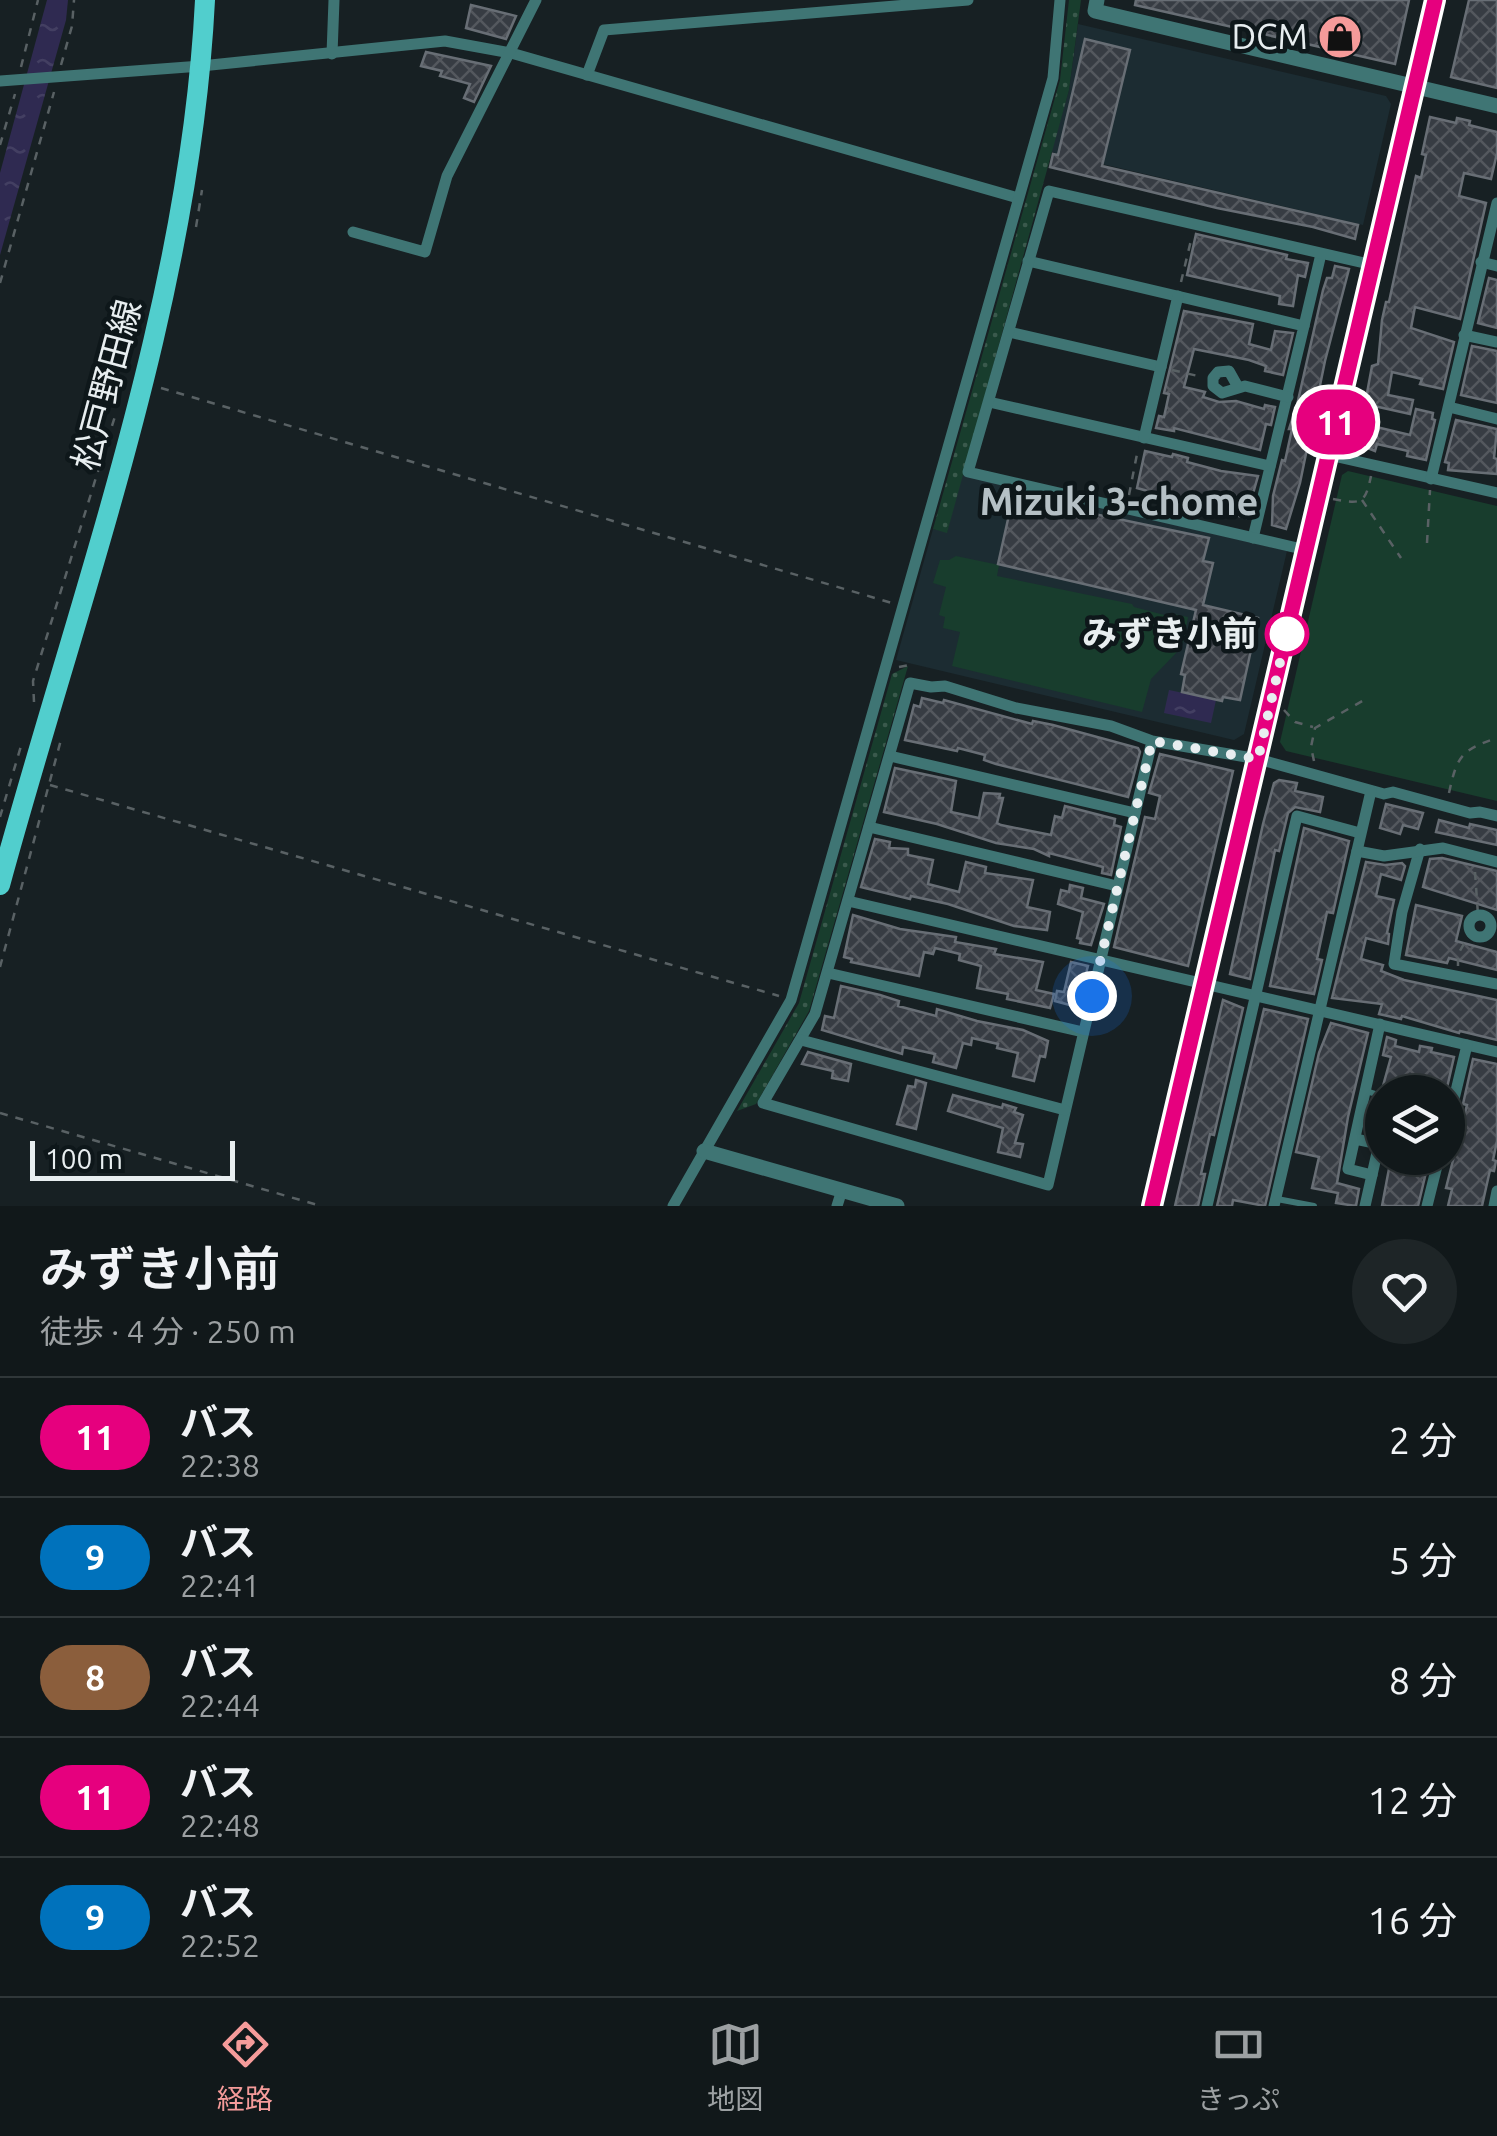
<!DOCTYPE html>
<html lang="ja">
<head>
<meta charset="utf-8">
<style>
	:root { --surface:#11181a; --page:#1e2527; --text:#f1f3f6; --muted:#9ca0a2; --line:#303739; --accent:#f59b9a }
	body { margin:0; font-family:Ubuntu,"Noto Sans JP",sans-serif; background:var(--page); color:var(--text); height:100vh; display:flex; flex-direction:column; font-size:38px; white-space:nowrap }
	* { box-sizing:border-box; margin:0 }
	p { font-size:32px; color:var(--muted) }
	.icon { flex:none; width:55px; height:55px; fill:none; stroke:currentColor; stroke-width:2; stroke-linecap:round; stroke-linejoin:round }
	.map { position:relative; height:1206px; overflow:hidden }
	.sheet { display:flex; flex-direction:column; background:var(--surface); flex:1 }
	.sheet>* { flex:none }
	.badge { padding:0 20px; border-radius:32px; font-size:35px; line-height:65px }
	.fabs { position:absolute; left:1365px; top:1075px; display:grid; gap:20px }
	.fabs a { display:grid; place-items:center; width:100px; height:100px; border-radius:50%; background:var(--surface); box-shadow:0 2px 8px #0004,0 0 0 2px var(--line); font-size:50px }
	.scale { position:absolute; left:30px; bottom:25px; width:205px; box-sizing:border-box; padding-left:10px; border:5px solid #e8eef0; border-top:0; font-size:28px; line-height:35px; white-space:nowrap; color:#e8eef0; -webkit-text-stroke:8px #0e171a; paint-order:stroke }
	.you { position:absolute; width:50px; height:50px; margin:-25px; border:8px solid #fff; border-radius:50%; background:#1a73e8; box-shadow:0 0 0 15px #1a73e833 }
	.map>.badge { position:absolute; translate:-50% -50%; box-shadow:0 0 0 5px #fff }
	.round { display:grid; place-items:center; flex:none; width:105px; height:105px; border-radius:52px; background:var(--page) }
	.summary { display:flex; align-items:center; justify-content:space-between; height:170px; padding:0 40px }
	h1 { font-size:48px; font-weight:600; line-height:75px }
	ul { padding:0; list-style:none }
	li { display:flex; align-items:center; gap:30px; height:120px; padding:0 40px; border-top:2px solid var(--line) }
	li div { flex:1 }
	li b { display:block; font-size:38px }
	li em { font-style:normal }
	li .badge { min-width:110px; font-weight:700; text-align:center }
	.dock { display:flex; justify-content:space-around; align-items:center; height:140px; border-top:2px solid var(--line); background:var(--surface); font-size:28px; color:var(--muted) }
	.dock a { display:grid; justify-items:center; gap:5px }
	.dock .on { color:var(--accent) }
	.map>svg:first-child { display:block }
	.built { fill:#1c2c32 }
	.grass { fill:url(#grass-dots) }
	.green { fill:#183d2d }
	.water { fill:url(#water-ripples) }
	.building { fill:url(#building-cross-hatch); stroke:#686e75; stroke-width:2.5 }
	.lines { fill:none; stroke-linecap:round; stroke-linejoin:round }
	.path { stroke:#596164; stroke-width:2.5; stroke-dasharray:8 8; stroke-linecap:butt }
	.service { stroke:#3f7574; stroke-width:6 }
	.minor { stroke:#3f7574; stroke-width:11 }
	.tertiary { stroke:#3f7574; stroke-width:15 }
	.primary { stroke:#51cecd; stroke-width:20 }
	.line-casing { stroke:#fff; stroke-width:22 }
	.line { stroke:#e6007e; stroke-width:15 }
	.walk { stroke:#e8eef0; stroke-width:10; stroke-dasharray:0 18 }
	.stop-dot { fill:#fff; stroke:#e6007e; stroke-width:5 }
	.labels { text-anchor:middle; stroke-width:9; stroke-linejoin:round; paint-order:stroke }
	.poi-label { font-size:35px; fill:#e8eef0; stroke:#0e171a; text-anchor:end }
	.street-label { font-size:35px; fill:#e8eef0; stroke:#0e171a }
	.stop-label { font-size:35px; font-weight:bold; fill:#e8eef0; stroke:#0e171a; text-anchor:end }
	.neighbourhood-label { font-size:38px; font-weight:bold; fill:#b5c0c5; stroke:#0e171a }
</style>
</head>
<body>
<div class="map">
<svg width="1497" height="1206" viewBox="0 0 1497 1206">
	<defs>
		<pattern id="grass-dots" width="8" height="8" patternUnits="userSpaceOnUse" patternTransform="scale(2.5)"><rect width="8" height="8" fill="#183d2d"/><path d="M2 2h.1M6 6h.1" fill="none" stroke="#3a594c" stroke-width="1.8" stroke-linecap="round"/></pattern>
		<pattern id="water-ripples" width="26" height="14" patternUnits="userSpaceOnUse" patternTransform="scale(2.5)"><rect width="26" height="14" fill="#2f2a51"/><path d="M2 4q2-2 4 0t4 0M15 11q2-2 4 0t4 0" fill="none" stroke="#433f62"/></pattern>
		<pattern id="building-cross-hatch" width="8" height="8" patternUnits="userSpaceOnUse" patternTransform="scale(2.5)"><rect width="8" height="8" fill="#373c43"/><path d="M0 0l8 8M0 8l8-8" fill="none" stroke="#54585e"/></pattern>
	</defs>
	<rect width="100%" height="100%" fill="#172023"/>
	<!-- built -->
	<g class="built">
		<path d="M 1078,24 L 1386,96 L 1391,104 L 1363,225 L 1051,152 L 1069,90 Z"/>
		<path d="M 962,475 L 1287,551 L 1244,734 L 1234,740 L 896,660 L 933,529 L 947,532 Z"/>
	</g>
	<!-- grass -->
	<g class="grass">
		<path d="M 1069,0 L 1081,0 L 1069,90 L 947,533 L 933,529 L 1060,80 Z"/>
		<path d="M 908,666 L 809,1011 L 756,1104 L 737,1111 L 799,1003 L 892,674 Z"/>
	</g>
	<!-- green -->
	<g class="green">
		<path d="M 1348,471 L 1497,506 L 1497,801 L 1286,751 L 1280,742 L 1342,475 Z"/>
		<path d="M 956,556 L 999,565 L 997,576 L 1132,604 L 1134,607 L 1172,617 L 1174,614 L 1188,617 L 1184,640 L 1178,651 L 1151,679 L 1142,712 L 952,666 L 960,632 L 943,628 L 945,617 L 939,615 L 946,587 L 933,583 L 940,560 L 949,560 Z"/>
	</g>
	<!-- water -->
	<g class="water">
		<path d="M 47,0 L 68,0 L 66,20 L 0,255 L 0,173 Z"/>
		<path d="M 1169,690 L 1216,700 L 1211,723 L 1164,713 Z"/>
	</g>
	<!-- building -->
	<g class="building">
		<path d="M 1136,0 L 1409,0 L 1395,64 L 1135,5 Z"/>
		<path d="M 1469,0 L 1497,0 L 1497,88 L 1451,77 Z"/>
		<path d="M 471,5 L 516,16 L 506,39 L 466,28 Z"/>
		<path d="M 1085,39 L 1130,50 L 1102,166 L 1358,225 L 1355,239 L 1313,227 L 1217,208 L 1050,167 L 1053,154 L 1058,155 Z"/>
		<path d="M 426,52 L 491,66 L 474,102 L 464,98 L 470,84 L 440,76 L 442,71 L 421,66 Z"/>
		<path d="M 1430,117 L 1456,123 L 1457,118 L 1470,121 L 1469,125 L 1497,132 L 1497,153 L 1491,179 L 1464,173 L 1459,196 L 1486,203 L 1460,319 L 1415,307 L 1411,328 L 1454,342 L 1443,389 L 1420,384 L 1422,379 L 1392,372 L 1388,395 L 1413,400 L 1410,414 L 1365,404 L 1372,366 L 1378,364 L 1382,320 L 1386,302 L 1389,302 L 1416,176 L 1421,178 L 1426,155 L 1422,154 Z"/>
		<path d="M 1196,234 L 1287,255 L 1286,259 L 1308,263 L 1305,277 L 1298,275 L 1293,306 L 1279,304 L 1280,296 L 1187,275 Z"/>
		<path d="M 1335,266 L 1349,269 L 1325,361 L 1300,483 L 1286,529 L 1272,525 L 1273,496 L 1282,460 L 1285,461 L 1292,429 L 1289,429 L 1297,405 L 1323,290 L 1327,278 L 1332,278 Z"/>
		<path d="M 1489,278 L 1497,280 L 1497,328 L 1478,323 Z"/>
		<path d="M 1184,311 L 1253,324 L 1249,344 L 1271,350 L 1275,331 L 1293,333 L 1283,375 L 1265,371 L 1266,366 L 1249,360 L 1194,349 L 1184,387 L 1205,392 L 1203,397 L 1219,402 L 1236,401 L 1264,409 L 1265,405 L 1275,407 L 1271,425 L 1266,424 L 1260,450 L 1174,428 L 1174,431 L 1156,428 L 1159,416 L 1164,417 L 1169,394 L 1164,393 Z"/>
		<path d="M 1472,346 L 1497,351 L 1497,403 L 1461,395 Z"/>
		<path d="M 1416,409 L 1433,413 L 1432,419 L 1435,420 L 1426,460 L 1407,456 L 1408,451 L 1377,444 L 1375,451 L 1355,443 L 1358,430 L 1366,432 L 1368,425 L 1410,435 Z"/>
		<path d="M 1456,420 L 1497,429 L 1494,458 L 1497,459 L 1497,474 L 1448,470 L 1449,463 L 1445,462 Z"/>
		<path d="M 1145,451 L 1172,457 L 1173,454 L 1188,458 L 1187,462 L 1221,471 L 1258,476 L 1246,518 L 1137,488 Z"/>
		<path d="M 1013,497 L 1209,538 L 1203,561 L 1213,563 L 1203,605 L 1258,618 L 1240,700 L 1223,697 L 1222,701 L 1182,692 L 1185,675 L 1181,674 L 1196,610 L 998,564 Z"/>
		<path d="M 922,698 L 943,703 L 944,700 L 1032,724 L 1033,721 L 1053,725 L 1138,748 L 1140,752 L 1128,797 L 996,764 L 984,760 L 985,755 L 958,748 L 957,751 L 905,740 L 914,705 L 920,707 Z"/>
		<path d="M 1160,754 L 1233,771 L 1188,966 L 1114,947 L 1145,817 L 1155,819 L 1160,796 L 1149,793 Z"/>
		<path d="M 895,768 L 956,781 L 951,812 L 979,818 L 984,793 L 1000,794 L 999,798 L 1003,798 L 997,823 L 1001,825 L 1051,835 L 1055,816 L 1062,818 L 1065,806 L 1115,819 L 1114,825 L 1121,827 L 1111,875 L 1102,873 L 1103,867 L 1080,861 L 1049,853 L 1049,856 L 1034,849 L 996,843 L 937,824 L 884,812 Z"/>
		<path d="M 1279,780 L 1297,783 L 1295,791 L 1323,797 L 1320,812 L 1295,807 L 1288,813 L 1279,851 L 1275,850 L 1250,979 L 1230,974 L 1263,824 L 1274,783 Z"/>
		<path d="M 1386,804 L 1423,813 L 1418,829 L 1403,825 L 1400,834 L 1380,828 Z"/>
		<path d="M 1439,820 L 1469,828 L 1470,824 L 1497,830 L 1497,845 L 1436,832 Z"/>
		<path d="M 1304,828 L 1349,841 L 1333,913 L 1327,912 L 1317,959 L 1322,960 L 1314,994 L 1270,986 Z"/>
		<path d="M 875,839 L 890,842 L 889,848 L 908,849 L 908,855 L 933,860 L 928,884 L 959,892 L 966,862 L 986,867 L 985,873 L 1033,880 L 1027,907 L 1050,912 L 1047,930 L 1014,926 L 948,904 L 911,896 L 910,899 L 861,887 Z"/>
		<path d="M 1442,858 L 1497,871 L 1497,910 L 1423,887 L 1430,859 Z"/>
		<path d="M 1366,862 L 1385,865 L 1402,863 L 1405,866 L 1401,880 L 1381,874 L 1376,896 L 1394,900 L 1387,933 L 1389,934 L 1388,944 L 1366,938 L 1361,959 L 1383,965 L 1381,971 L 1404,980 L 1497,1000 L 1497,1040 L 1460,1031 L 1459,1033 L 1402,1016 L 1401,1019 L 1379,1014 L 1382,1004 L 1332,998 Z"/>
		<path d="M 1070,885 L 1083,888 L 1081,898 L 1104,904 L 1091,945 L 1080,943 L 1081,939 L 1077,938 L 1083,912 L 1058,904 L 1061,890 L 1069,892 Z"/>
		<path d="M 1416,905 L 1462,916 L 1456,941 L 1497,952 L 1497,970 L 1449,958 L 1447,963 L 1406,955 Z"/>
		<path d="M 853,915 L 900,929 L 956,937 L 955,942 L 996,949 L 994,954 L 1043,962 L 1036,990 L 1054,994 L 1050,1008 L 1007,999 L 1008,994 L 977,988 L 981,966 L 959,960 L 960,954 L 935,948 L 933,954 L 924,952 L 919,976 L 851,962 L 852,959 L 844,957 Z"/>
		<path d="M 1071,962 L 1088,966 L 1077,1007 L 1055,1001 L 1057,991 L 1064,992 Z"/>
		<path d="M 841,986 L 880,995 L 899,1001 L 898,1006 L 936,1016 L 937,1009 L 977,1021 L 1023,1030 L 1048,1041 L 1045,1057 L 1040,1056 L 1034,1081 L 1013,1076 L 1018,1053 L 997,1048 L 998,1044 L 972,1038 L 971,1045 L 963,1043 L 956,1068 L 933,1062 L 935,1054 L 903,1047 L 902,1054 L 822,1030 L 825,1016 L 834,1018 Z"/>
		<path d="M 1223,1000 L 1243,1008 L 1214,1135 L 1210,1134 L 1201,1174 L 1205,1174 L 1198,1206 L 1175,1206 Z"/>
		<path d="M 1264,1009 L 1308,1019 L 1265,1206 L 1233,1200 L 1232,1206 L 1217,1206 Z"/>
		<path d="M 1331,1023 L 1368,1033 L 1348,1117 L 1337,1183 L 1359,1189 L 1356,1206 L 1336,1203 L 1338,1193 L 1312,1188 L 1319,1157 L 1296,1152 L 1319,1053 Z"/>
		<path d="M 1387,1037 L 1396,1040 L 1395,1046 L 1419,1052 L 1420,1046 L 1432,1048 L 1431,1052 L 1454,1057 L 1446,1092 L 1428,1092 L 1397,1084 L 1395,1090 L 1383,1086 L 1391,1057 L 1383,1055 Z"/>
		<path d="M 808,1052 L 851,1064 L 848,1081 L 832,1078 L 833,1071 L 802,1064 Z"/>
		<path d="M 1473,1059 L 1497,1064 L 1497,1141 L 1493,1160 L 1496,1161 L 1494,1171 L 1490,1170 L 1482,1206 L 1448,1206 L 1452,1189 L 1446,1188 L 1467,1105 L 1463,1104 Z"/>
		<path d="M 916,1080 L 926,1083 L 916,1129 L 897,1124 L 908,1086 L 915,1087 Z"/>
		<path d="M 953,1095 L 1002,1108 L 1003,1104 L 1016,1108 L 1014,1112 L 1023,1115 L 1015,1143 L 1023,1144 L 1020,1157 L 998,1152 L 1003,1128 L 948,1111 Z"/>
		<path d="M 1391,1158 L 1415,1158 L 1428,1164 L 1418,1206 L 1382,1206 Z"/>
	</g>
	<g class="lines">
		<!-- path -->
		<g class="path">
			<path d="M 61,65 L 72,26 L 74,0"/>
			<path d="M 21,67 L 38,0"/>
			<path d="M 0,145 L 15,94"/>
			<path d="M 196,227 L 202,190"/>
			<path d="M 1181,282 L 1192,236"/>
			<path d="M 0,283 L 54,92"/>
			<path d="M 1172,370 L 1198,376"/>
			<path d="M 161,388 L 892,603"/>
			<path d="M 1129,495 L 1138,449"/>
			<path d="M 1333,499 C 1361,504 1365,505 1371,476"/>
			<path d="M 1362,500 L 1401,558"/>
			<path d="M 1427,543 L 1430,490"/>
			<path d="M 899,667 L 909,665"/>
			<path d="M 34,702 L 33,681 L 116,413"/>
			<path d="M 1284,710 L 1295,722 L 1313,727"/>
			<path d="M 1314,761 L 1311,747 L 1315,728 L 1364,700"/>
			<path d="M 50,785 L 779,996"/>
			<path d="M 1449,793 C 1457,756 1461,750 1497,738"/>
			<path d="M 0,817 L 21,746"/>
			<path d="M 1475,872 L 1478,915"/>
			<path d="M 1458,966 L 1458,954 L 1471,932"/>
			<path d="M 0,967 L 62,736"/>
			<path d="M 0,1113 L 321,1206"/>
		</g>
		<!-- service -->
		<g class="service">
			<path d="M 1366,1091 L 1382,1096"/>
			<path d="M 1277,1199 L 1314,1206"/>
		</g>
		<!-- minor -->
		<g class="minor">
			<path d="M 332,54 L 334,0"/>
			<path d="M 587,75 L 604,30 L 968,0"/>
			<path d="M 0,81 L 201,66 L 445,41 L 511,53 L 1018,198"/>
			<path d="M 353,232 L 425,252 L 447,176 L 536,0"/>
			<path d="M 1028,261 L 1304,326 L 1253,538"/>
			<path d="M 1481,262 L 1497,266"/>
			<path d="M 1304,326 L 1321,254"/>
			<path d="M 1009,332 L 1161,367"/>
			<path d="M 1464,335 L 1497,342"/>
			<path d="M 1238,387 L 1229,371 L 1218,372 L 1213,378 L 1213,386 L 1222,393 L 1245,386 L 1288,397"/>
			<path d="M 989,402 L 1270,466"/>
			<path d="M 1449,407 L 1497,419"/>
			<path d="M 1144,438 L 1178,296"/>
			<path d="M 1329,455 L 1497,493"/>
			<path d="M 1431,479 L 1497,203"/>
			<path d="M 1306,550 L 968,472 L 1049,191 L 1373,265"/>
			<path d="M 1152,741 L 1048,1185 L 763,1103 L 815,1014 L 910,683 L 931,687 L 945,686 L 1016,708 L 1111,726 L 1152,741 L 1258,759 L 1384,794 L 1393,792 L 1470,813 L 1480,812 L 1497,816"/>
			<path d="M 890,756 L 1135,813"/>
			<path d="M 869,827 L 1117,886"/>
			<path d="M 1420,849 L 1402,912 L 1394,964 L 1497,984"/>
			<path d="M 1357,851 L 1384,856 L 1443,848 L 1497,862"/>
			<path d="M 848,901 L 1497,1052"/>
			<circle cx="1480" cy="926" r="11"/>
			<path d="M 828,973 L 1083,1032"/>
			<path d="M 801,1040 L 1065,1110"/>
			<path d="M 1448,1124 L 1467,1045"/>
			<path d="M 1355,1139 L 1379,1144 L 1372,1175"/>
			<path d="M 673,1206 L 791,1000 L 1053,78 L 1060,0"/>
			<path d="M 837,1206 L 842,1190"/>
			<path d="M 1207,1206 L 1297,816 L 1360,833"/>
			<path d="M 1274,1206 L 1371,791"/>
			<path d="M 1365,1206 L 1372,1175 L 1348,1169 L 1380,1024"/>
			<path d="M 1427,1206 L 1439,1158"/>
			<path d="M 1494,1206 L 1497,1191"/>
		</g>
		<!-- tertiary -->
		<g class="tertiary">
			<path d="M 1097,0 L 1095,11 L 1497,106"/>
			<path d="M 704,1151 L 897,1206"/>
			<path d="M 1152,1206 L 1435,0"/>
		</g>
		<!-- primary -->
		<path class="primary" d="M 0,885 C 79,595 190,302 205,0"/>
	</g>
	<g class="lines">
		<defs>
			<path id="line" d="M 1152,1206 L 1435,0"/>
		</defs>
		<!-- line casing -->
		<use href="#line" class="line-casing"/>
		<!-- line -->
		<use href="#line" class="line"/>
		<!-- walk -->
		<path class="walk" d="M 1092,996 L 1152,741 L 1258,759 L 1288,627 L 1287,634"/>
	</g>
	<!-- icons -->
	<defs>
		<symbol id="shop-disc" viewBox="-11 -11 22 22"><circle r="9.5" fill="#f59b9a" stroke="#0e171a"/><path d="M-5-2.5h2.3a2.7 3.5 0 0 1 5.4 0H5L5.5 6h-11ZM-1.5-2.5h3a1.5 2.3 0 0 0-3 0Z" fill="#111"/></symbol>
	</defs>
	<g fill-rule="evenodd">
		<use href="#shop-disc" x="1315" y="12" width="50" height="50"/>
	</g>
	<!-- markers -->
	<circle class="stop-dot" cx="1287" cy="634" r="20"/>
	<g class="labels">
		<!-- poi labels -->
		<g class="poi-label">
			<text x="1308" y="49">DCM</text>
		</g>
		<!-- street labels -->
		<g class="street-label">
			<text transform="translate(107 385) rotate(-75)" y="12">松戸野田線</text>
		</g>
		<!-- stop labels -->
		<g class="stop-label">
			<text x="1257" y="646">みずき小前</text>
		</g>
		<!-- neighbourhood labels -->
		<g class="neighbourhood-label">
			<text x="1119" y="515">Mizuki 3-chome</text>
		</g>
	</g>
</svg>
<div class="fabs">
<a><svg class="icon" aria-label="layers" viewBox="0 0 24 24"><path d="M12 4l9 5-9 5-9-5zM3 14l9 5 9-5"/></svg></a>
</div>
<div class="scale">100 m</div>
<div class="you" style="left:1092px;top:996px"></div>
<b class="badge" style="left:1336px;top:422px;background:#e6007e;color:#fff">11</b>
</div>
<section class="sheet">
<div class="summary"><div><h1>みずき小前</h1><p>徒歩 · 4 分 · 250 m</p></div><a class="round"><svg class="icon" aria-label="heart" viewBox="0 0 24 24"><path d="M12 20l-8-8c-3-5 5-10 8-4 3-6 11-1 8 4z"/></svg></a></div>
<ul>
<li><span class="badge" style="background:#e6007e;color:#fff">11</span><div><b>バス</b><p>22:38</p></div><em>2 分</em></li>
<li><span class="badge" style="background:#0072bc;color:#fff">9</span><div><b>バス</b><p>22:41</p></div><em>5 分</em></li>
<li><span class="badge" style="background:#8b5e3c;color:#fff">8</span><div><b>バス</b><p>22:44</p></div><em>8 分</em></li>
<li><span class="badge" style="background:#e6007e;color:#fff">11</span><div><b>バス</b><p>22:48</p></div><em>12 分</em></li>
<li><span class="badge" style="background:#0072bc;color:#fff">9</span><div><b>バス</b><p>22:52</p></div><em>16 分</em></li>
</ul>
</section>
<nav class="dock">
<a class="on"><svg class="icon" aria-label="directions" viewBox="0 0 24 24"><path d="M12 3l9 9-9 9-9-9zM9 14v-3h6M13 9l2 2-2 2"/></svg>経路</a>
<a><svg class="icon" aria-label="map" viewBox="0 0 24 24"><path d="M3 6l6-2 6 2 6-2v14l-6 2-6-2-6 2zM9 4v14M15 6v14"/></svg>地図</a>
<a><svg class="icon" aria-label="tickets" viewBox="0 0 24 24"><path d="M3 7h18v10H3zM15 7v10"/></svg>きっぷ</a>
</nav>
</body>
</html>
